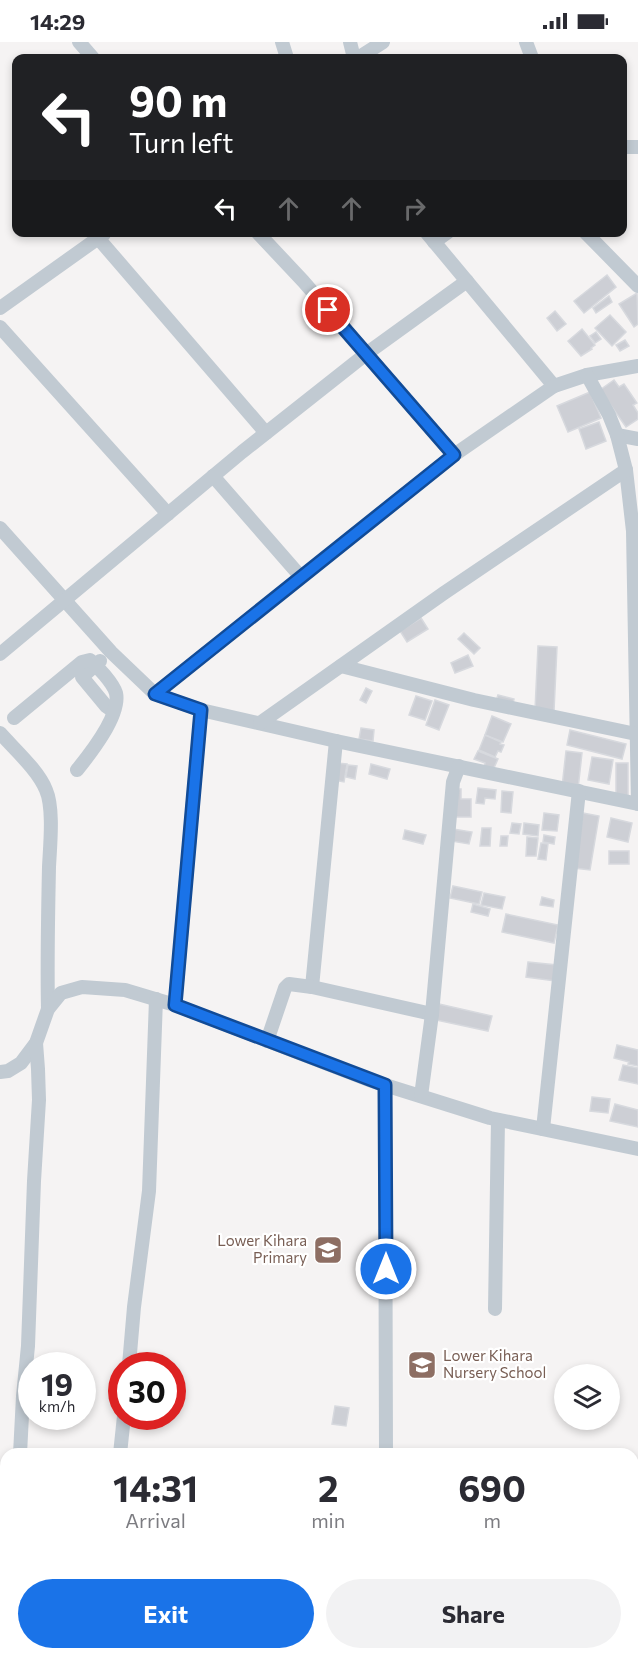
<!DOCTYPE html>
<style>
body{margin:0;font-family:Commissioner,sans-serif;background:#f2f2f3;color:#2b2b33;height:100vh;display:flex;flex-direction:column;font-size:22px;white-space:nowrap}
*{box-sizing:border-box;margin:0}
p{font-size:20px;color:#7c7c81}
.icon{flex:none;width:33px;height:33px;fill:none;stroke:currentColor;stroke-width:2;stroke-linecap:round;stroke-linejoin:round}
.map{position:relative;flex:1;overflow:hidden}
.sheet{position:absolute;left:0px;top:1406px;width:639px;height:212px;display:flex;flex-direction:column;background:#fff;border-radius:18px 18px 0 0;box-shadow:0 3px 9px #0003}
.sheet>*{flex:none}
.hud{position:absolute;left:12px;top:12px;width:615px;height:183px;border-radius:12px;box-shadow:0 3px 9px #0003;background:#202124;color:#fff;overflow:hidden}
.tools{position:absolute;left:554px;top:1322px;display:grid;gap:12px}
.tools a{display:grid;place-items:center;width:66px;height:66px;border-radius:50%;background:#fff;box-shadow:0 3px 9px #0003;font-size:30px}
.speed{position:absolute;left:18px;top:1310px;display:flex;gap:12px;font-size:30px;font-weight:700;text-align:center}
.speed>*{display:grid;place-content:center;width:78px;height:78px;border-radius:50%;background:#fff;box-shadow:0 3px 9px #0003;line-height:1}
.speed small{font-size:15px;font-weight:400}
.speed .limit{border:9px solid #d22;background:#fff;color:#111}
.pin{position:absolute;display:grid;place-items:center;width:51px;height:51px;color:#fff;margin:-26px;border:3px solid #fff;border-radius:50%;box-shadow:0 2px 6px #0007}
.me{position:absolute;width:66px;margin:-33px;rotate:0deg;stroke-linejoin:round;filter:drop-shadow(0 0 4px #0008)}
.turn{display:flex;align-items:center;gap:21px;height:126px;padding:0 18px;font-size:27px}
.turn .icon{width:78px;height:78px;stroke-width:2.5}
.turn b{display:block;font-size:42px;line-height:51px}
.lanes{display:flex;align-items:center;height:57px;padding:0 18px;background:#0003;justify-content:center;gap:30px;direction:ltr}
.lanes .off{opacity:.35}
.eta{display:flex;justify-content:space-evenly;align-items:center;height:102px;text-align:center}
.eta b{font-size:36px;font-weight:700;line-height:42px}
.cta{display:flex;gap:12px;margin-top:auto;padding:12px 18px}
.cta a{flex:1;height:69px;border-radius:36px;background:#1a73e8;color:#fff;font-size:24px;font-weight:700;line-height:69px;text-align:center}
.cta a+a{background:#f2f2f3;color:#2b2b33}
.status{display:flex;justify-content:space-between;align-items:center;height:42px;padding:0 30px;background:#fff;direction:ltr}
.status svg{height:16px;fill:currentColor}
.map>svg:first-child{display:block}
.building{fill:#cdcfd5;stroke:#d7d9de;stroke-width:1.5}
.lines{fill:none;stroke-linecap:round;stroke-linejoin:round}
.minor{stroke:#c1cad2;stroke-width:14}
.route-casing{stroke:#114b97;stroke-width:15}
.route{stroke:#1a73e8;stroke-width:10}
.labels{text-anchor:middle;stroke-width:4.5;stroke-linejoin:round;paint-order:stroke}
.education-label{font-size:15px;fill:#785e54;stroke:#fff;text-anchor:end}
</style>
<div class="status"><b>14:29</b><svg viewBox="0 0 49 12"><path d="M0 12V9h3v3zM5 12V6h3v6zM10 12V3h3v9zM15 12V0h3v12zM26 1h20v11H26zM47 4h2v5h-2z"/></svg></div>
<div class="map">
<svg width="638" height="1616" viewBox="0 0 638 1616">
<rect width="100%" height="100%" fill="#f5f3f3"/>
<!-- building -->
<g class="building">
<polygon points="607,233 616,245 584,271 574,259"/>
<polygon points="637,251 638,282 634,285 619,262"/>
<polygon points="609,254 612,260 596,271 593,266"/>
<polygon points="555,269 566,282 557,289 547,276"/>
<polygon points="610,273 626,290 612,304 595,286"/>
<polygon points="582,287 595,303 591,306 592,307 581,314 568,299"/>
<polygon points="596,290 601,297 595,301 590,294"/>
<polygon points="625,298 629,304 620,309 616,303"/>
<polygon points="614,338 619,345 624,342 637,361 633,363 638,371 638,377 626,385 600,348"/>
<polygon points="590,350 601,376 568,390 557,364"/>
<polygon points="599,380 606,399 586,407 579,387"/>
<polygon points="421,576 428,587 407,600 400,589"/>
<polygon points="464,591 480,606 474,612 458,597"/>
<polygon points="538,604 557,605 554,669 535,668"/>
<polygon points="468,613 473,624 455,631 451,621"/>
<polygon points="366,646 372,649 366,661 360,658"/>
<polygon points="498,653 514,657 513,662 496,659"/>
<polygon points="416,654 432,659 425,678 409,673"/>
<polygon points="435,658 449,663 439,688 426,683"/>
<polygon points="492,674 511,682 503,700 485,693"/>
<polygon points="361,686 374,688 373,699 359,697"/>
<polygon points="570,688 626,702 622,717 567,703"/>
<polygon points="485,693 501,700 500,702 504,703 501,710 498,709 495,715 479,708"/>
<polygon points="478,709 498,717 493,728 484,725 485,721 474,717"/>
<polygon points="566,709 582,711 578,747 562,745"/>
<polygon points="592,715 613,718 609,742 588,738"/>
<polygon points="336,721 347,722 344,740 333,738"/>
<rect x="616" y="721" width="12" height="35"/>
<polygon points="371,722 390,727 387,737 369,732"/>
<polygon points="348,723 357,724 355,737 346,735"/>
<polygon points="478,746 496,748 495,757 485,756 484,762 476,761"/>
<polygon points="455,747 461,747 461,757 471,757 471,775 454,775"/>
<polygon points="502,749 513,750 511,771 501,770"/>
<polygon points="544,771 559,773 557,789 542,788"/>
<polygon points="583,771 599,774 590,828 574,826"/>
<polygon points="611,776 632,781 628,800 607,795"/>
<polygon points="512,781 521,782 519,792 510,791"/>
<polygon points="524,781 539,783 538,794 523,792"/>
<polygon points="482,786 491,786 490,804 480,804"/>
<polygon points="453,787 472,790 469,802 451,799"/>
<polygon points="405,788 426,793 423,802 403,797"/>
<polygon points="544,793 555,795 554,802 543,800"/>
<polygon points="501,794 508,794 507,804 500,804"/>
<polygon points="527,795 538,796 536,814 526,814"/>
<polygon points="541,801 548,802 546,818 538,817"/>
<rect x="609" y="809" width="20" height="13"/>
<polygon points="453,844 482,850 479,862 450,856"/>
<polygon points="484,851 505,855 502,867 481,863"/>
<polygon points="542,855 554,858 553,865 540,863"/>
<polygon points="473,862 490,867 488,874 471,870"/>
<polygon points="506,872 558,883 554,901 502,890"/>
<polygon points="528,920 557,923 555,939 526,935"/>
<polygon points="439,962 492,974 488,989 436,978"/>
<polygon points="617,1003 638,1008 638,1024 628,1022 629,1020 614,1016"/>
<polygon points="623,1023 638,1026 638,1042 619,1038"/>
<polygon points="592,1055 610,1057 608,1071 590,1069"/>
<polygon points="615,1062 638,1068 638,1085 610,1079"/>
<polygon points="335,1364 349,1366 346,1384 332,1382"/>
</g>
<g class="lines">
<!-- minor -->
<g class="minor">
<polyline points="79,0 93,16"/>
<polyline points="282,0 287,16"/>
<polyline points="350,0 354,16"/>
<polyline points="526,0 532,16"/>
<polyline points="358,16 383,0"/>
<polyline points="622,105 638,105"/>
<polyline points="257,190 303,239 454,413"/>
<polyline points="426,190 554,344"/>
<polyline points="585,190 638,244"/>
<polyline points="98,196 266,391"/>
<polyline points="434,200 448,190"/>
<polyline points="0,266 104,192"/>
<polyline points="0,285 168,472"/>
<polyline points="617,393 638,397"/>
<polyline points="626,428 633,489 638,762"/>
<polyline points="213,434 301,535"/>
<polyline points="0,486 111,610 155,652 201,668 336,699 638,762"/>
<polyline points="0,612 242,410 366,312 467,239"/>
<polyline points="100,619 82,635 106,664 113,669"/>
<polyline points="341,624 474,658 636,692"/>
<polyline points="155,652 454,413 554,344 587,333 638,324"/>
<path d="M14,676L82,620L90,618C98,625 113,641 116,651C121,673 90,712 77,728"/>
<polyline points="260,681 444,551 626,428 617,393 609,373 587,333"/>
<path d="M0,691C15,708 38,728 46,748C54,766 50,804 49,825C48,872 47,919 48,967"/>
<polyline points="312,945 336,699"/>
<polyline points="175,963 201,668"/>
<polyline points="267,999 285,946 289,942 312,945 432,972"/>
<polyline points="0,1030 8,1029 21,1021 36,1001 48,967 61,951 82,945 125,948 175,963 369,1038 490,1076 638,1107"/>
<polyline points="385,1043 386,1412"/>
<polyline points="421,1054 432,972 453,740 459,724"/>
<polyline points="543,1087 579,749"/>
<polyline points="495,1267 498,1078"/>
<polyline points="129,1323 134,1265 149,1149 156,957"/>
<polyline points="20,1412 23,1354 28,1304 34,1139 39,1058 38,1027 36,1001"/>
<polyline points="120,1412 124,1374"/>
<polyline points="633,1474 638,1473"/>
<polyline points="0,1553 6,1552"/>
<polyline points="512,1611 512,1616"/>
<polyline points="105,1616 106,1611"/>
<polyline points="221,1616 223,1611"/>
<polyline points="280,1616 280,1611"/>
<polyline points="333,1616 333,1611"/>
<polyline points="381,1616 381,1611"/>
</g>
</g>
<g class="lines">
<!-- route casing -->
<g class="route-casing">
<polyline id="route" points="328,268 454,413 155,652 201,668 175,963 385,1043 386,1227"/>
</g>
<!-- route -->
<use href="#route" class="route"/>
</g>
<!-- icons -->
<defs>
<g id="school-square" transform="scale(1.5)"><rect x="-9" y="-9" width="18" height="18" rx="4" fill="#8d6e63" stroke="#fff"/><path d="M0-5L7-2L0 1L-7-2ZM-4 1L0 2.5L4 1V4Q0 6-4 4Z" fill="#fff"/></g>
</defs>
<g fill-rule="evenodd">
<use href="#school-square" x="328" y="1208"/>
<use href="#school-square" x="422" y="1323"/>
</g>
<g class="labels">
<!-- education labels -->
<g class="education-label">
<text x="307" y="1204">Lower Kihara<tspan x="307" dy="17">Primary</tspan></text>
<text x="443" y="1319" text-anchor="start">Lower Kihara<tspan x="443" dy="17">Nursery School</tspan></text>
</g>
</g>
</svg>
<div class="tools">
<a><svg class="icon" aria-label="layers" viewBox="0 0 24 24"><path d="M12 4l9 5-9 5-9-5zM3 14l9 5 9-5"/></svg></a>
</div>
<div class="speed"><div>19<small>km/h</small></div><div class="limit">30</div></div>
<div class="pin" style="left:328px;top:268px;background:#d93025"><svg class="icon" aria-label="arrive" viewBox="0 0 24 24"><path d="M6 21V4h12l-3 4 3 4H6"/></svg></div>
<svg class="me" style="left:386px;top:1227px" viewBox="-20 -20 40 40"><circle r="17" fill="#1a73e8" stroke="#fff" stroke-width="3"/><path d="M0-11L8 9 0 5-8 9z" fill="#fff"/></svg>
<div class="hud">
<div class="turn"><svg class="icon" aria-label="left" viewBox="0 0 24 24"><path d="M17 20v-9H6M10 6l-5 5 5 5"/></svg><div><b>90 m</b>Turn left</div></div>
<div class="lanes"><svg class="icon" aria-label="left" viewBox="0 0 24 24"><path d="M17 20v-9H6M10 6l-5 5 5 5"/></svg><svg class="icon off" aria-label="ahead" viewBox="0 0 24 24"><path d="M12 20V5M6 11l6-6 6 6"/></svg><svg class="icon off" aria-label="ahead" viewBox="0 0 24 24"><path d="M12 20V5M6 11l6-6 6 6"/></svg><svg class="icon off" aria-label="right" viewBox="0 0 24 24"><path d="M7 20v-9h11M14 6l5 5-5 5"/></svg></div>
</div>
<section class="sheet">
<div class="eta">
<div><b>14:31</b><p>Arrival</p></div>
<div><b>2</b><p>min</p></div>
<div><b>690</b><p>m</p></div>
</div>
<div class="cta"><a>Exit</a><a>Share</a></div>
</section>
</div>
